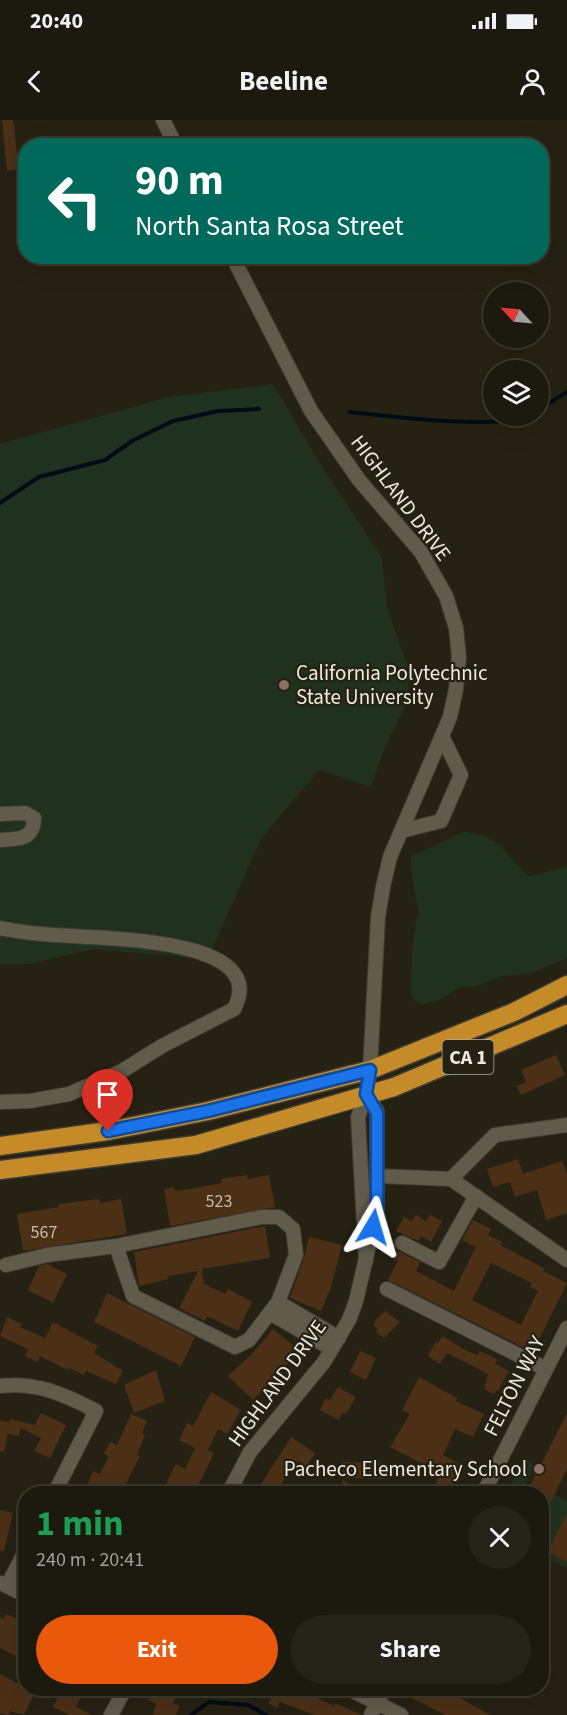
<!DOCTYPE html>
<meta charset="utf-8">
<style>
body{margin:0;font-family:"Source Sans 3",sans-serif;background:#252217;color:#f1f3f6;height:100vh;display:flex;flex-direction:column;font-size:22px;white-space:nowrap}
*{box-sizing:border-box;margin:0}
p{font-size:20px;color:#a0a09e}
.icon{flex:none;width:33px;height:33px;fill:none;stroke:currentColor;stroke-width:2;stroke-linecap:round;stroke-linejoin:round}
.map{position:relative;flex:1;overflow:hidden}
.side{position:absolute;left:18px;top:1366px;width:531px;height:210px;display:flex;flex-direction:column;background:#1c190e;border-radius:24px;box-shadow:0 6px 24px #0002,0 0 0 2px #3a382e}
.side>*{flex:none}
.guide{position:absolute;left:18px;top:18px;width:531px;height:126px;border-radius:24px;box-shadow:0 6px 24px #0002,0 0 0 2px #3a382e;background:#00695c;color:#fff;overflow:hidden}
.needle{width:39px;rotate:296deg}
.tools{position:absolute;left:483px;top:162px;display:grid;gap:12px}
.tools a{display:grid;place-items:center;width:66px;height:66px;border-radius:50%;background:#1c190e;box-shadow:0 6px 24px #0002,0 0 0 2px #3a382e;font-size:30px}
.pin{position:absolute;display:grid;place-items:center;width:51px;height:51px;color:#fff;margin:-62px -26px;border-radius:50% 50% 50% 0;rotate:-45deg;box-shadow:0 0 6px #0007}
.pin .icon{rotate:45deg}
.me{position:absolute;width:66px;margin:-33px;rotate:7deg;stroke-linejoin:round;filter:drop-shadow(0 0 4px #0008)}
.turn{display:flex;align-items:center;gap:21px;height:126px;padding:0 18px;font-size:27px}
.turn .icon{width:78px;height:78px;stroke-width:2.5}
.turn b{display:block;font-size:42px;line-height:51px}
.round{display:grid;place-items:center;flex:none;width:63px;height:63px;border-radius:32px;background:#252217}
.headline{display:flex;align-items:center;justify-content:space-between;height:102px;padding:0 18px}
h1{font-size:36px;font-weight:700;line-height:45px;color:#1e9e55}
.primary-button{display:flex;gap:12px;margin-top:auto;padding:12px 18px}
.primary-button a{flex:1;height:69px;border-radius:36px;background:#ea580c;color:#fff;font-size:24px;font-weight:700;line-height:69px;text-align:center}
.primary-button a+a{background:#252217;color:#f1f3f6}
.status{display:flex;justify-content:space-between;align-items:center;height:42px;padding:0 30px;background:#1c190e;direction:ltr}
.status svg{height:16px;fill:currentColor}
header{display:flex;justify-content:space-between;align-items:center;height:78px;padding:0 18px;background:#1c190e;font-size:27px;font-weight:700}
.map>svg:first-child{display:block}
.green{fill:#203120}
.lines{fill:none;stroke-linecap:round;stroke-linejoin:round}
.stream{stroke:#000d16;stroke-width:4}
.building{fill:#4b3016;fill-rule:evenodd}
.minor-casing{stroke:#3f3c32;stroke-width:16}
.highway-casing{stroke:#3f3c32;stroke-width:21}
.minor{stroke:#605b4b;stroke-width:14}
.highway{stroke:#c58b28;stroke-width:18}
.route-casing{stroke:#114b97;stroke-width:15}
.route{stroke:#1a73e8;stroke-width:10}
.education-dot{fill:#8d6e63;stroke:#252113;stroke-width:2}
.labels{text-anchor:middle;stroke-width:4.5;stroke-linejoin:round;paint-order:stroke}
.number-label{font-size:18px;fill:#c4bcae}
.shield{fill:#252113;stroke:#b1aea3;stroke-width:1.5}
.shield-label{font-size:20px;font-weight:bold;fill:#edebe1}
.street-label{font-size:21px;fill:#edebe1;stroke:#252113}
.poi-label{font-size:21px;fill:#edebe1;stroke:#252113;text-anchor:start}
</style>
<div class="status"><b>20:40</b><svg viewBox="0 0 49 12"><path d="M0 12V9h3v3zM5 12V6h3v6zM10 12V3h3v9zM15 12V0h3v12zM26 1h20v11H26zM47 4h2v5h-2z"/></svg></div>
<header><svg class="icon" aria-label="back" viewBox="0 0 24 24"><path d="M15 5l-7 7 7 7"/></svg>Beeline<svg class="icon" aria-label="person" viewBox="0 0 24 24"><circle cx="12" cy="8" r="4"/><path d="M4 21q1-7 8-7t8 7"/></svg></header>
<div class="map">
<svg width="567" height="1595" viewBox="0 0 567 1595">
<rect width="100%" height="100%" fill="#252113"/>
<!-- green -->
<g class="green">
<polygon points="273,264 322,347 382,438 387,488 409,550 408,581 385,627 371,667 319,650 261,719 208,839 94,829 29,844 0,844 0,324 169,277"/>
<path d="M463,712C501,714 504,733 528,756L567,747V838L530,854L502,856L477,866L458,868L440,880L420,885L411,876L412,828L418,790L412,758L411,735C432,729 444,720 463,712Z"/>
<polygon points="524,1339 536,1345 521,1373 511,1374 509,1368"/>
<polygon points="554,1374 567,1381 567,1393 547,1432 567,1442 567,1448 542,1436 542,1400"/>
</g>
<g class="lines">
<!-- stream -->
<g class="stream">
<polyline points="538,290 567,272"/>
<path d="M350,292C387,296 497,310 527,296"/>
<polyline points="0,383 39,357 105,340 132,321 173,301 218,291 259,289"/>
<polyline points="191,1595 209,1582 248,1585 266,1595"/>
</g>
</g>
<!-- building -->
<g class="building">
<polygon points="2,0 13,0 19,49 7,51"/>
<polygon points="556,935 565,955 521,975 517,966 526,962 521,950"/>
<polygon points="518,1039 523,1054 562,1041 567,1054 567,1093 546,1100 537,1070 515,1077 510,1062 493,1067 487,1049"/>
<polygon points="247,1055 248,1059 269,1055 275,1087 170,1106 164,1069 174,1067 175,1071 196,1068 222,1063 221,1059"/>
<polygon points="99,1079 100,1083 121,1079 127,1114 23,1131 17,1094 59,1087 58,1084"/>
<polygon points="416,1095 426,1101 430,1095 442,1101 431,1122 421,1116 418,1121 396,1111 404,1097 412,1101"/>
<path d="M473,1100L491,1109L488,1115L502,1122L500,1125L544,1148L543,1151L567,1163L533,1232L388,1160L398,1141L392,1138L396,1130L420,1142L416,1151L454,1171L476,1127L462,1120ZM491,1143L532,1163L530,1167L538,1171L521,1205L472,1180Z"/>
<polygon points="265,1106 270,1138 202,1149 204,1164 225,1174 228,1169 252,1182 238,1211 207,1196 205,1201 179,1188 198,1151 168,1156 168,1159 139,1166 134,1132"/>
<polygon points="309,1117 342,1125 331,1167 321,1191 290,1178 304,1138"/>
<polygon points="47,1144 67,1154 53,1183 28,1170 39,1146"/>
<polygon points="107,1173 195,1217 181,1246 94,1202"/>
<polygon points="385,1191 400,1202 384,1218 376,1212 378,1209 374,1206 375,1201"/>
<polygon points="7,1197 22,1204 20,1207 45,1218 53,1202 98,1226 94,1233 123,1251 116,1264 86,1251 84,1255 69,1248 68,1250 40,1236 37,1242 25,1236 28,1229 0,1216"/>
<polygon points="273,1209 300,1231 253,1280 228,1256 250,1236"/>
<polygon points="442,1216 467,1231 478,1235 480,1231 497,1239 495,1244 509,1251 498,1271 496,1270 494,1274 484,1269 488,1254 447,1233 440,1244 428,1236 435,1222 438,1223"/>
<polygon points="360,1231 376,1238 366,1260 350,1252"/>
<polygon points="156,1250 165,1281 134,1293 124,1265"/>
<polygon points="419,1257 457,1278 456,1281 484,1294 473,1317 455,1309 443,1335 462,1345 448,1374 431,1374 438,1359 410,1344 425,1345 390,1327 410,1294 402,1290"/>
<polygon points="338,1267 356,1277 346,1294 343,1293 339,1300 320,1290 326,1278 330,1280"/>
<polygon points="211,1272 241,1290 227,1314 218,1309 208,1330 214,1333 194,1374 161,1374 176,1344 185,1349 195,1328 179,1320 187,1303 193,1306"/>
<polygon points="41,1293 66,1305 50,1338 34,1331 41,1318 20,1308 19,1316 8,1314 4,1332 0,1331 0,1300 9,1302 10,1299 35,1305"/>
<polygon points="567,1293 567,1349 542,1401 542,1374 526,1374"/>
<polygon points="131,1294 147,1301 142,1313 145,1315 137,1335 140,1336 121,1374 84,1374 93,1351 100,1354 109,1336 104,1334 110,1322 117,1325"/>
<polygon points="291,1317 315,1333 306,1347 298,1341 291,1350 289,1349 277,1374 255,1374"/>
<polygon points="343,1342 385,1343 384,1359 342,1358"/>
<polygon points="342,1360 368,1374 342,1374"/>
<polygon points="0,1390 13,1393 4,1431 0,1431"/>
<polygon points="567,1393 567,1442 547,1432"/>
<polygon points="6,1494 26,1502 26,1521 18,1537 0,1528 0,1497 4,1499"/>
<polygon points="0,1554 35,1572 24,1595 10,1591 8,1595 0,1593"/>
<polygon points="62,1569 74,1569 83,1573 76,1587 92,1595 69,1595 53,1587"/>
<polygon points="154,1569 180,1569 173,1583 180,1586 176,1595 153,1595 156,1584 148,1580"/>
<polygon points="256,1569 299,1569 334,1586 335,1583 362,1595 314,1595 280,1582 277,1588 268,1583 272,1576"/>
<polygon points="393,1569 431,1569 446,1576 447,1574 455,1578 457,1576 490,1595 445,1595"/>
</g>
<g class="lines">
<!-- minor casing -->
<g class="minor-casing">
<g id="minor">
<polyline points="163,0 176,26"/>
<polyline points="232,136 311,291 359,360 421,432 446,476 456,508 459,537 456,569 450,597 390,737 383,767 378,797 370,950 366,974 358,997 366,1141"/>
<path d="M0,694L25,693L34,698C34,720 18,719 0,720"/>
<polyline points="401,711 441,701 461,655 442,616"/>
<path d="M0,808C24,813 48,815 73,816C110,819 271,819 234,889L162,926L122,951L69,974L30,981L0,982"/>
<polyline points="378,1056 451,1059 567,1140"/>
<polyline points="451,1059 495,1015 567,1005"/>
<polygon points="262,1097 279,1097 293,1109 296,1135 278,1182 249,1220 235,1227 133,1176 116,1126"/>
<polyline points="402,1123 439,1142 476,1076"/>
<polyline points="6,1145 47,1135 116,1126"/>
<polyline points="387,1169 546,1249"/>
<polyline points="278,1182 339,1218"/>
<polyline points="270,1193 332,1229"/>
<path d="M0,1266C37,1262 64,1274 96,1291L54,1374"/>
<polyline points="228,1374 250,1332 324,1242 349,1200 356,1181 377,1091 377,991 366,974"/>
<polyline points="483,1374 567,1208"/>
<polyline points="1,1463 26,1476"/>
<polyline points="7,1466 26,1430"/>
<polyline points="349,1569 401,1595"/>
<polyline points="111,1595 125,1569"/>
<polyline points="371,1595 384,1569"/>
</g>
</g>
<!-- highway casing -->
<g class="highway-casing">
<g id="highway">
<polyline points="0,1026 108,1011 208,991 370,950 514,892 567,865"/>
<polyline points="0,1050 196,1025 394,967 567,894"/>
</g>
</g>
<!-- minor -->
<use href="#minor" class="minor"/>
<!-- highway -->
<use href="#highway" class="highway"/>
</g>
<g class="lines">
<!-- route casing -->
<g class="route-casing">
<polyline id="route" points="108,1011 208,991 370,950 366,974 377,993 377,1091 373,1107"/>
</g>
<!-- route -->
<use href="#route" class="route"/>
</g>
<!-- markers -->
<g class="education-dot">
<circle cx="284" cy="565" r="6"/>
<circle cx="539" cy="1349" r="6"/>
</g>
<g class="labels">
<!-- number labels -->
<g class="number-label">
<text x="219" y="1087">523</text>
<text x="44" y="1118">567</text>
</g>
<!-- shield labels -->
<rect class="shield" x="442.5" y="920" width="51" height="34" rx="4.5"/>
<g class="shield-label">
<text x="468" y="944">CA 1</text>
</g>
<!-- street labels -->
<g class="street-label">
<text transform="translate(401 378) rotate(53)" y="7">HIGHLAND DRIVE</text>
<text transform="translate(277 1263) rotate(-54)" y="7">HIGHLAND DRIVE</text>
<text transform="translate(514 1266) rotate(-63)" y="7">FELTON WAY</text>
</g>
<!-- poi labels -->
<g class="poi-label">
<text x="296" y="560">California Polytechnic<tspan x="296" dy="24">State University</tspan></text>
<text x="527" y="1356" text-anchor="end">Pacheco Elementary School</text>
</g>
</g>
</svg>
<div class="tools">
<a><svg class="needle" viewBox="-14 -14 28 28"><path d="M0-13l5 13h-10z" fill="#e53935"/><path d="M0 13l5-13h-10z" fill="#a0a09e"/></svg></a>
<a><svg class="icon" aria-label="layers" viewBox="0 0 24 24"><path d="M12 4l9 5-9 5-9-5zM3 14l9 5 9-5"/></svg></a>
</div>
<div class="pin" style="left:108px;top:1011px;background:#d93025"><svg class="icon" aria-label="arrive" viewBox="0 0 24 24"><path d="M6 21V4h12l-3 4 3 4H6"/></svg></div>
<svg class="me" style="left:373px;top:1107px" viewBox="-20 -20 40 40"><path d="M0-17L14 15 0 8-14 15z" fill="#1a73e8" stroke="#fff" stroke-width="4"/></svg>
<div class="guide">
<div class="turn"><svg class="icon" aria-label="left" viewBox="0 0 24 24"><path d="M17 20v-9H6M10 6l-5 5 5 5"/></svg><div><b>90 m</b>North Santa Rosa Street</div></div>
</div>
<section class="side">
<div class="headline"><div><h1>1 min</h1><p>240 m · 20:41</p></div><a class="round"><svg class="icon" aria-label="close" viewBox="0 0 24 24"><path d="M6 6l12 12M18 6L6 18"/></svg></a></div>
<div class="primary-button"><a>Exit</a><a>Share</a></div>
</section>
</div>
